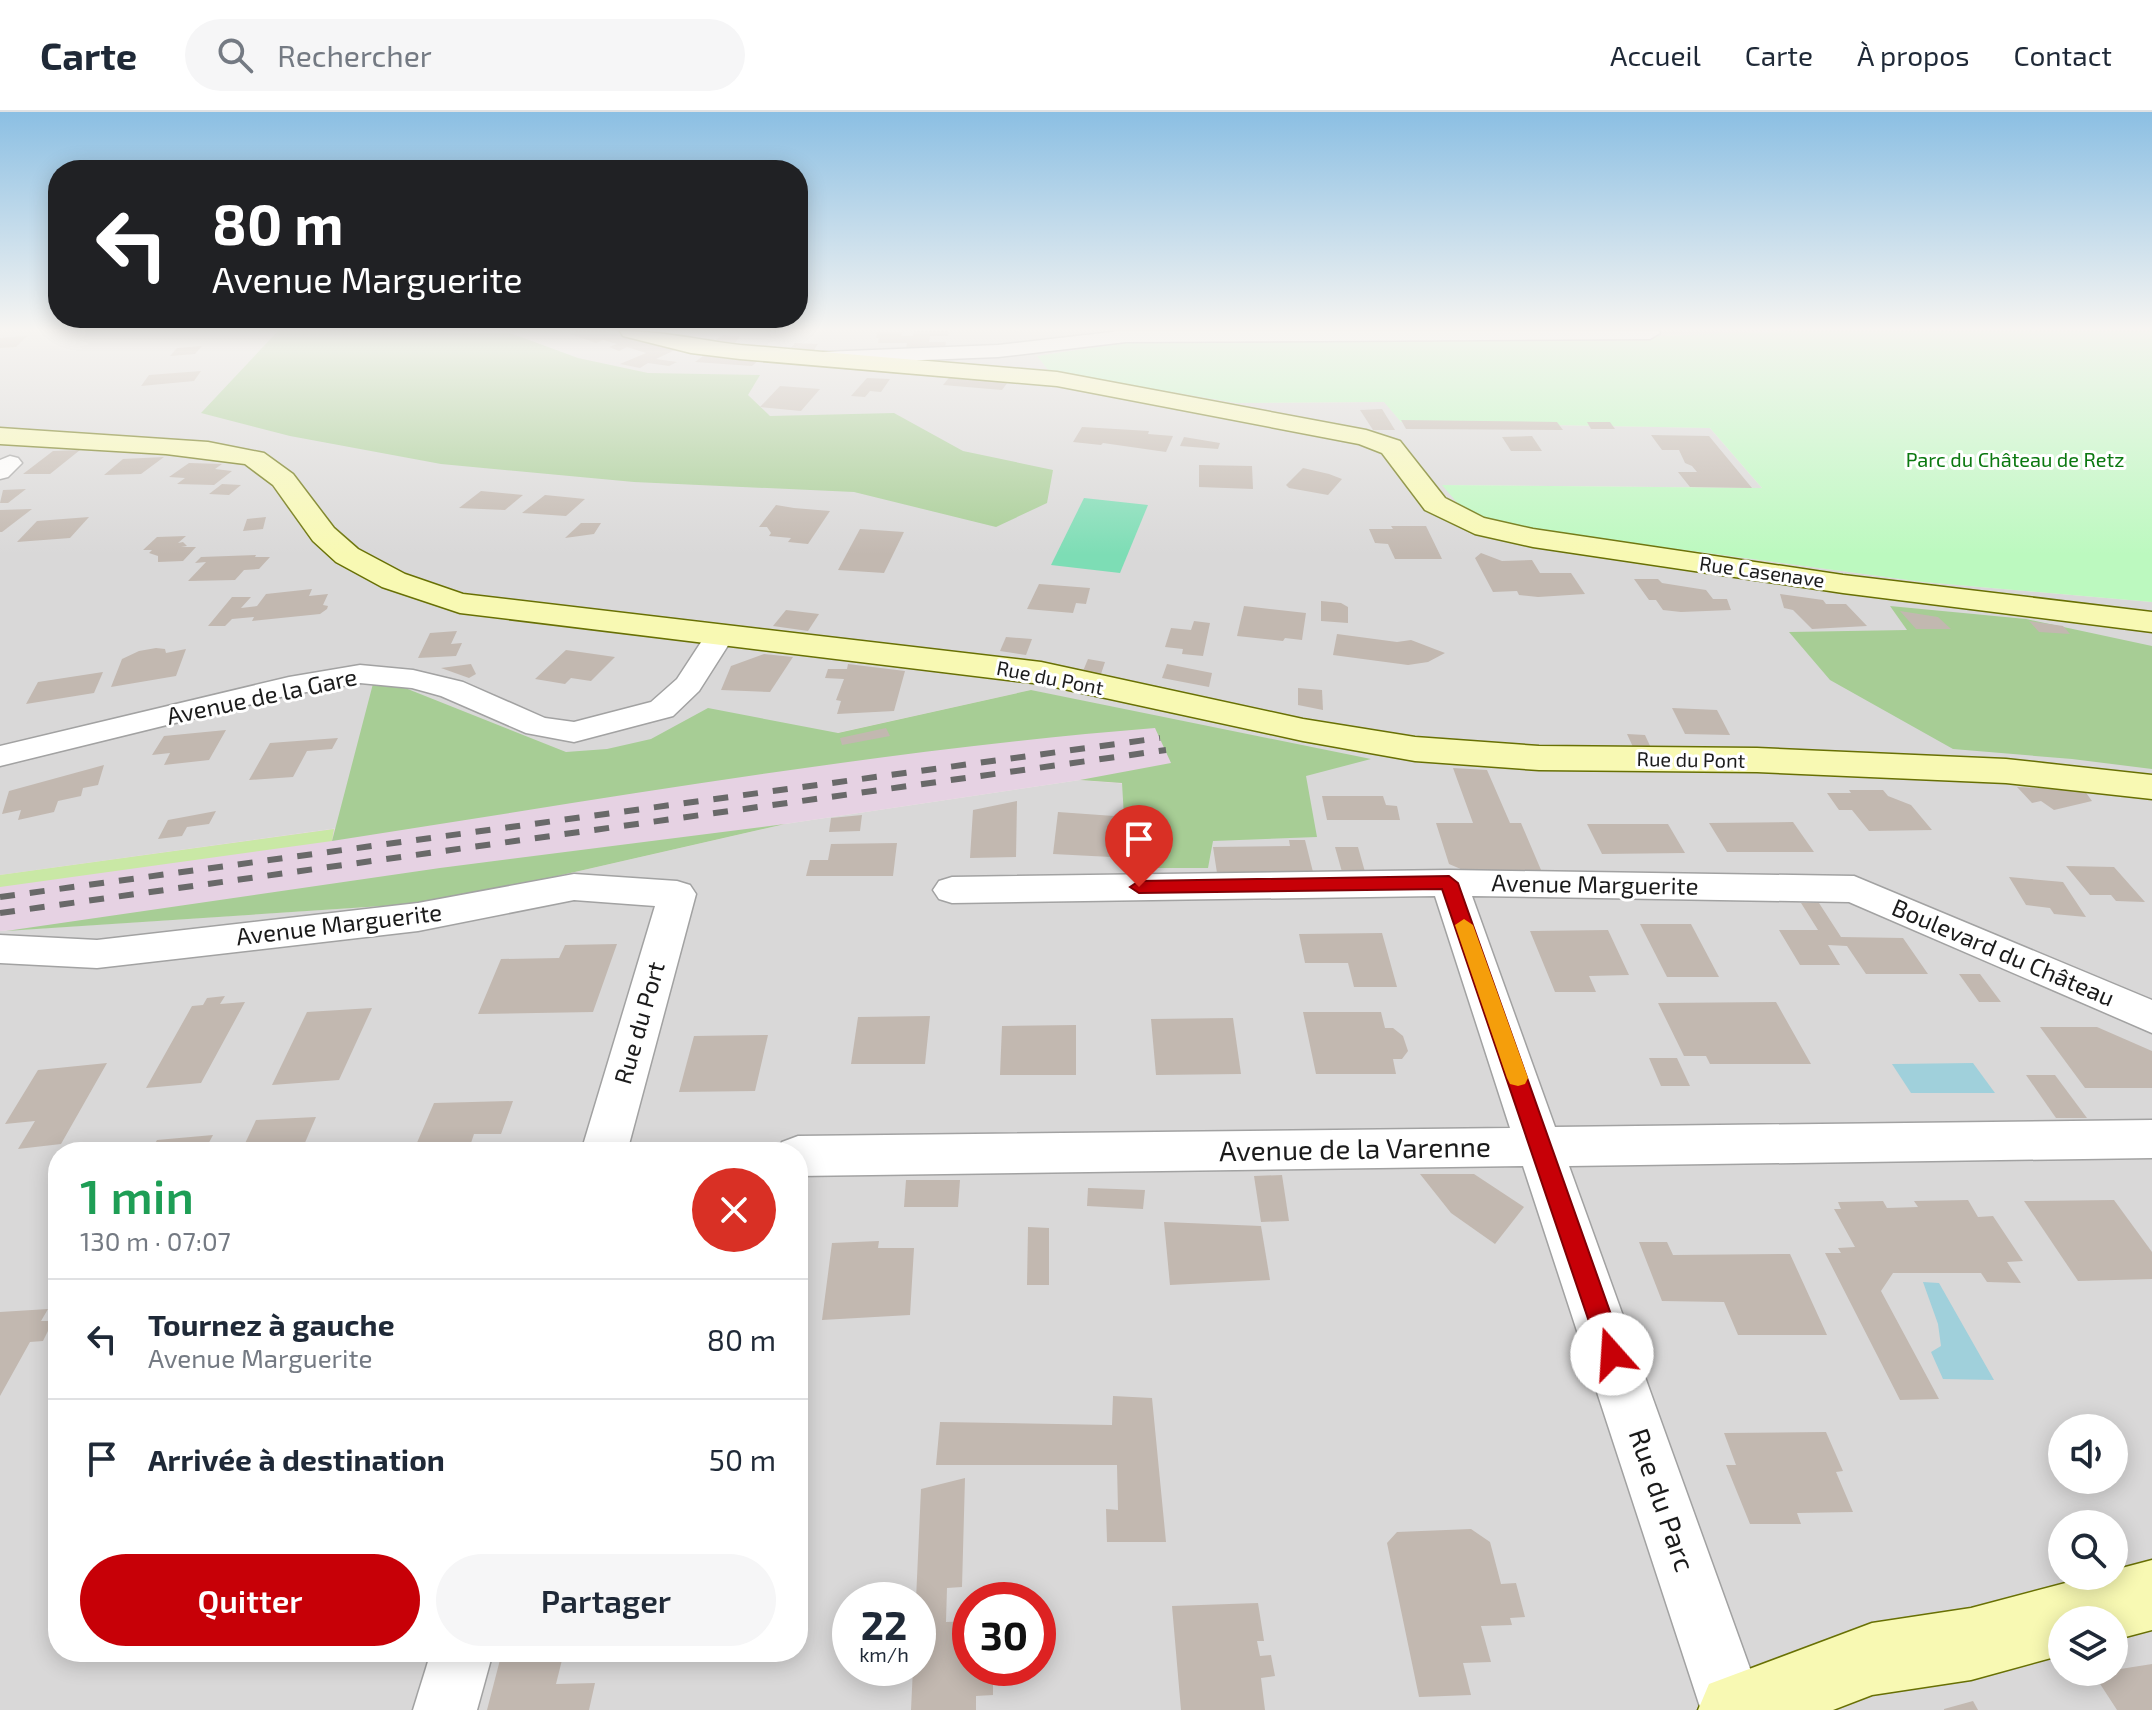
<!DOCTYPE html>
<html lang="fr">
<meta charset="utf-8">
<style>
body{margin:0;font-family:"Exo 2",sans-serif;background:#f6f6f7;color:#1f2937;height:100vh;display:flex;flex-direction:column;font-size:30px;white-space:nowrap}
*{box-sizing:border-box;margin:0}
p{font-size:26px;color:#747a83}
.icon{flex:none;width:44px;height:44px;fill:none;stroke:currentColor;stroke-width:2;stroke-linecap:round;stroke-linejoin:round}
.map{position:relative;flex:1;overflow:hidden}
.side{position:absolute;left:48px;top:1030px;width:760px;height:520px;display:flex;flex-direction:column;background:#fff;border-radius:32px;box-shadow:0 4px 20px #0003}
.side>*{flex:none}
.banner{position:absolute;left:48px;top:48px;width:760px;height:168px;border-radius:32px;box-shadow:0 4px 20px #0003;background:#202124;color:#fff;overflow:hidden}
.tools{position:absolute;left:2048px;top:1302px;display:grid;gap:16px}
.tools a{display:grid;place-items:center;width:80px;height:80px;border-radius:50%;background:#fff;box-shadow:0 4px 20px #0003;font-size:40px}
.speed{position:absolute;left:832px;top:1470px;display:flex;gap:16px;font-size:40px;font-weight:700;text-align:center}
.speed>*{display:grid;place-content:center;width:104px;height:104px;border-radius:50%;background:#fff;box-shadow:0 4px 20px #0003;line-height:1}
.speed small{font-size:20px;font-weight:400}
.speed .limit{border:12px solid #d22;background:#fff;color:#111}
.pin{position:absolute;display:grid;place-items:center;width:68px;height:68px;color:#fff;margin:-82px -34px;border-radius:50% 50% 50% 0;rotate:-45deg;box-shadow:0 0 8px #0007}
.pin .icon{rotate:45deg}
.me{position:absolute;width:88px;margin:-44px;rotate:341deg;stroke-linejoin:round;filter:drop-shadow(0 0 6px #0008)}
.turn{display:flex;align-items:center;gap:28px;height:168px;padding:0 32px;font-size:36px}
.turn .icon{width:104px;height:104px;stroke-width:2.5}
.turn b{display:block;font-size:56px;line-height:68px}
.round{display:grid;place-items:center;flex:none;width:84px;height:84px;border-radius:42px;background:#f6f6f7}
.head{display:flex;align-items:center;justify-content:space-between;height:136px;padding:0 32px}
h1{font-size:48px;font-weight:600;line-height:60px;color:#1e9e55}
.button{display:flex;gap:16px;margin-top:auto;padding:16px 32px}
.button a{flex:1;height:92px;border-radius:48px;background:#c70007;color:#fff;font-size:32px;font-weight:600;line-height:92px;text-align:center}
.button a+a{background:#f6f6f7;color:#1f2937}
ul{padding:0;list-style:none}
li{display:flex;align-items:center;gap:24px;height:120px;padding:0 32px;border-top:2px solid #e0e1e3}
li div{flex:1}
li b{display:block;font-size:30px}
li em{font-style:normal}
header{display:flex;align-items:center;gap:48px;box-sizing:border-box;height:112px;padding:0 40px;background:#fff;border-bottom:2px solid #e0e1e3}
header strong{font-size:38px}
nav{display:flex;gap:44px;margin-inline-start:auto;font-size:28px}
.search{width:560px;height:72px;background:#f6f6f7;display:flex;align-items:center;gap:20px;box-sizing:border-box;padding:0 28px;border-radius:44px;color:#747a83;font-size:30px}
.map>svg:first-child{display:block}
.residential{fill:#d9d8d8;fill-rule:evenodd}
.industrial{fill:#e6d2e3}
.grass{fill:#c9e8a5}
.forest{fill:#a7cd95}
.park{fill:#bcf9bf}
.pitch{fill:#7dddb5}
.water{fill:#a0d0db}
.building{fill:#c2b8b0}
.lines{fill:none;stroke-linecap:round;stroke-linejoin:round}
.street-casing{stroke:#a2a2a2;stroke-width:3}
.secondary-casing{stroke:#687004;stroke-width:3}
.street{fill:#fff;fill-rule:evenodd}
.secondary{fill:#f8f9b3;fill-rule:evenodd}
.rail{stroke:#696969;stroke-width:6;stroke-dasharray:15 15;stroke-linecap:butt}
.route{fill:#c70007;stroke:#810005;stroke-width:2}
.slow{fill:#f59e0b}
.labels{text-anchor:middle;stroke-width:6;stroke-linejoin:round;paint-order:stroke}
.far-park-label{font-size:20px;fill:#0b7810;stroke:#fff}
.far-street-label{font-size:20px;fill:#1b1b1b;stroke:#fff}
.street-label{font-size:24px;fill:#1b1b1b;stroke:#fff}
.near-street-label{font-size:28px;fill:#1b1b1b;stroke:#fff}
</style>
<header>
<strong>Carte</strong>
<div class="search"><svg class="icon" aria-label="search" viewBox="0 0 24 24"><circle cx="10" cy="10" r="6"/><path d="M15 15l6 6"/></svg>Rechercher</div>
<nav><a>Accueil</a><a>Carte</a><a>À propos</a><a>Contact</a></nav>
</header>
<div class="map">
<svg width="2152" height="1598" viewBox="0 0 2152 1598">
<rect width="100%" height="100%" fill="#ede8e1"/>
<!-- residential -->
<path class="residential" d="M0,219H1789L1659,224L1129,230L1038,244L1236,291L1385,290L1401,310L1710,316L1762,376L1444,373L1520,416L1923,470L2152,490V1598H0V819L443,790L785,712L1080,668L1188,677L1031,578L783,633L634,675L0,763ZM58,1040H798V1540H58ZM2062,1316H2114V1368H2062ZM2062,1412H2114V1464H2062ZM850,1488H918V1556H850ZM970,1488H1038V1556H970ZM2062,1508H2114V1560H2062Z"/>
<!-- industrial -->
<polygon class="industrial" points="1031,578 1179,609 1188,677 1080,668 785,712 443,790 0,819 0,763 634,675 783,633"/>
<!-- grass -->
<polygon class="grass" points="334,717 332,729 0,775 0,763"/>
<!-- forest -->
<g class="forest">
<polygon points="278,219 510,221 578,246 648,261 760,263 748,283 770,304 894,301 963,339 1053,358 1047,391 996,415 854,380 634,370 441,352 290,324 201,301"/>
<polygon points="1890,494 2026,507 2152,534 2152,657 2072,647 1953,637 1830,568 1789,520 1907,518"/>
<path d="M375,564L566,640L607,637L651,627L708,596L838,621L1031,578L1371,647L1306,664L1317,725L1213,729L1208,756H1127L1122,671L1080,668L1171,651L1155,616C879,638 605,687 332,729Z"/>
<polygon points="785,712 443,790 6,819 440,756"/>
</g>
<!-- park -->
<polygon class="park" points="1789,219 2152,219 2152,490 1923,470 1520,416 1466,401 1442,373 1762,376 1710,316 1401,310 1384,290 1236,291 1049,259 1037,244 1129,230 1659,224"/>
<!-- pitch -->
<polygon class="pitch" points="1084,386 1148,393 1120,461 1051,453"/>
<!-- water -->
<g class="water">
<polygon points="1973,951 1995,981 1911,981 1892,952"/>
<polygon points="1923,1170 1939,1171 1994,1268 1943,1267 1931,1240 1941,1234 1938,1212"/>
</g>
<!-- building -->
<g class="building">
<polygon points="577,219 605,219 677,237 656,247 677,250 669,254 648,251 640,256 620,252 646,241 627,235 619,239 609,235 617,232 603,228 596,231 570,222"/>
<polygon points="914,219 949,219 948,224 930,224 929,230 946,230 944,240 905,241 907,231 878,231 879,226 876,226 877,220 902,220 901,224 913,224"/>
<polygon points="723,223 740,224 733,234 710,232"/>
<polygon points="27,224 16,235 0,236 0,226"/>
<polygon points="795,231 818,232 812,241 788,239"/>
<polygon points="202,234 195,242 170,244 177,236"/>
<polygon points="707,241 760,247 752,254 695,250"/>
<polygon points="201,259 194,269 141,274 149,263"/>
<polygon points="953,261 1011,266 1002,278 943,273"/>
<polygon points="867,266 890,267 881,280 870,279 865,285 851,284"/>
<polygon points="780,274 820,277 801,299 760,295"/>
<polygon points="1382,297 1395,318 1373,318 1360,298"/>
<polygon points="1401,308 1557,310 1563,318 1406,317"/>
<polygon points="1587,310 1610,310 1615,317 1591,317"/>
<polygon points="1082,315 1149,319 1148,322 1173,324 1166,340 1103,331 1101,333 1073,330"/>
<polygon points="1651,323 1709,324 1752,376 1690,375 1678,360 1697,360 1692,354 1685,351 1679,338 1662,338"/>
<polygon points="1532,324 1542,339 1511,339 1502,325"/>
<polygon points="1184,325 1220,331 1218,337 1180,334"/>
<polygon points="80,338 50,362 23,362 53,339"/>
<polygon points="164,345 141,362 104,363 123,347"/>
<polygon points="189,351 222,352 215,357 232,359 214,373 177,372 185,366 169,365"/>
<polygon points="1199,353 1252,354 1253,377 1199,375"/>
<polygon points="1303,356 1329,362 1342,367 1328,383 1289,376 1286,373"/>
<polygon points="222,372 241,373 229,383 209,382"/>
<polygon points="26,377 8,391 0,391 3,378"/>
<polygon points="481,379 523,383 505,398 459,396"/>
<polygon points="545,383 585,387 566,404 522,401"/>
<polygon points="776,393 794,396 830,399 808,432 788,430 791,426 769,424 771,421 767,415 759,415"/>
<polygon points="32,397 2,420 0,420 0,398"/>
<polygon points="89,405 70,426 17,430 37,409"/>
<polygon points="266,405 263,417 243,419 247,407"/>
<polygon points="581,411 601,411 594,422 565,426"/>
<polygon points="1391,414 1426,414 1442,447 1395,447 1388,432 1375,431 1369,417 1393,417"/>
<polygon points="860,417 904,420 884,461 838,458"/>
<polygon points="186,424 178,431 183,430 187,434 181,435 196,435 183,449 158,450 158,444 149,441 152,438 143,438 157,425"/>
<polygon points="1481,441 1502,449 1532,448 1540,461 1571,461 1585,482 1538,485 1519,483 1517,479 1493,480 1475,446"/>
<polygon points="256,443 255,445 270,445 259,457 244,458 235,468 188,469 206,450 195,451 201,445"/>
<polygon points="1634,467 1658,467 1662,471 1706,478 1713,487 1727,487 1731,498 1681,500 1663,498 1656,488 1649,488"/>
<polygon points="1039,472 1090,476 1086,492 1076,491 1073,501 1027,497"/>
<polygon points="312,477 309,484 328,482 323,493 328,494 327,497 320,502 252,509 254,505 232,507 225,514 208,514 232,485 251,485 241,496 257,494 266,482"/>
<polygon points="1780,482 1823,488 1826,492 1846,492 1867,514 1812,517 1793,498 1784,496"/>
<polygon points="1321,489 1341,491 1348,495 1348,511 1321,509"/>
<polygon points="1244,494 1306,501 1302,528 1285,526 1283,529 1237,524"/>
<polygon points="786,498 819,502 808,519 773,514"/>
<polygon points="1900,499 1938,505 1951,517 1916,517"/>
<polygon points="1194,509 1210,511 1203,544 1182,542 1183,537 1165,535 1171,516 1191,518"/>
<polygon points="2029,509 2063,514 2070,522 2039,520"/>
<polygon points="457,519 451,532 462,531 456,544 418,546 430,521"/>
<polygon points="1337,522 1397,530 1411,528 1445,541 1428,550 1408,553 1333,543"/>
<polygon points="1006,525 1032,527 1026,543 1000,539"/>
<polygon points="156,536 165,537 166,541 186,537 176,564 111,575 122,547 139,539"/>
<polygon points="566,538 615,545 591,569 571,566 565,572 535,567"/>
<polygon points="764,542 793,545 770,580 721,578 731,554"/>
<polygon points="1088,547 1105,550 1101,562 1083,559"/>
<polygon points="471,552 476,562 469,566 441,556"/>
<polygon points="848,552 905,559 894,599 837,602 841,589 836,588 844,567 825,566 828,557 847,557"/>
<polygon points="1167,552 1212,561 1209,575 1162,566"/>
<polygon points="103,560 94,581 26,592 38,570"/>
<polygon points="1298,576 1322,578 1323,598 1298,593"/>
<polygon points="1672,596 1717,598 1730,623 1685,622"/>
<polygon points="886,616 890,624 842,633 840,626"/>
<polygon points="226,618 209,648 164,653 170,641 152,643 164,624"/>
<polygon points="1627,622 1645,623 1651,636 1633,635"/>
<polygon points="338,626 332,637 307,639 293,665 249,668 270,631"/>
<polygon points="104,653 98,673 83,676 81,684 58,689 54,700 18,708 21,698 2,702 9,679"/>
<polygon points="1453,656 1487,658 1510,711 1521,711 1541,758 1463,758 1449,752 1436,711 1473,711"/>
<polygon points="2017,675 2084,678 2092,689 2054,698 2041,689 2032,691"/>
<polygon points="1849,678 1883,678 1888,684 1911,693 1932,718 1869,719 1852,698 1839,698 1827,681 1851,681"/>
<polygon points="1322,684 1383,684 1386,693 1397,694 1400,708 1327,708"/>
<polygon points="1017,689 1016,745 970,746 973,698"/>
<polygon points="216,699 209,712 187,715 182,724 158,727 168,708"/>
<polygon points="1058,700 1114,704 1111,745 1053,742"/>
<polygon points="862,703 860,719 829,720 831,706"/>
<polygon points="1793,710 1814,740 1727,740 1709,711"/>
<polygon points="1587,712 1668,712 1685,741 1602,742"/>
<polygon points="1289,728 1305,728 1313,760 1217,761 1213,735 1290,734"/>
<polygon points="897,731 893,764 806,764 810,748 828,748 831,732"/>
<polygon points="1335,735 1358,735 1365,760 1342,760"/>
<polygon points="2066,754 2114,755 2145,790 2116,789 2111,783 2090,783"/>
<polygon points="2009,765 2063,770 2086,805 2054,802 2050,796 2026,793"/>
<polygon points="1801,791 1819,791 1841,825 1903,826 1928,862 1866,862 1847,834 1828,833 1840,853 1800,853 1779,818 1818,818"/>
<polygon points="1640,812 1691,812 1719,865 1667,865"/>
<polygon points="1608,818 1629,863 1589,864 1596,880 1555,880 1530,819"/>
<polygon points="1382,821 1397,875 1354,875 1348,851 1305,851 1299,822"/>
<polygon points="617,832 593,900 478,902 501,847 559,846 565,833"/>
<polygon points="1959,862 1980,862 2001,890 1979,890"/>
<polygon points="225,884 220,892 245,890 201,971 146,976 192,894 203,893 207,886"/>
<polygon points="1776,890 1811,952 1710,952 1706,944 1684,944 1658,891"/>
<polygon points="372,896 339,968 272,973 307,900"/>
<polygon points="1303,900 1381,900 1385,916 1393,916 1403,924 1408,939 1402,947 1393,947 1396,962 1316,962"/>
<polygon points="930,904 925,952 851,952 858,905"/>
<polygon points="1233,906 1241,962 1156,963 1151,907"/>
<polygon points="1076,913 1076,963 1000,963 1002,914"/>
<polygon points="2040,915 2097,915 2152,939 2152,976 2085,976"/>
<polygon points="768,923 755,979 679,980 694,924"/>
<polygon points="1649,946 1677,946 1690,974 1661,974"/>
<polygon points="107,951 61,1032 18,1037 35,1009 5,1012 38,958"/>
<polygon points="2026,963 2055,963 2087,1006 2056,1006"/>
<polygon points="513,989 501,1022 474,1022 468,1040 413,1040 434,991"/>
<polygon points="316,1005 301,1040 241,1040 256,1008"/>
<polygon points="213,1023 204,1040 142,1040 152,1037 157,1028"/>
<polygon points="1420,1062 1474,1062 1524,1095 1495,1132 1451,1101"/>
<polygon points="1282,1063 1289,1109 1261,1110 1254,1064"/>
<polygon points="906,1068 960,1068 958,1095 904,1095"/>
<polygon points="1088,1076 1145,1078 1143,1097 1087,1094"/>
<polygon points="1968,1088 1978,1105 1993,1104 2023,1149 2007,1150 2021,1171 1987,1170 1981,1161 1893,1161 1881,1179 1939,1287 1900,1288 1825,1141 1841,1141 1838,1136 1855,1135 1834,1097 1841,1097 1838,1090 1883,1089 1887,1096 1918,1095 1914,1089"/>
<polygon points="2114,1088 2152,1140 2152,1167 2078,1169 2024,1089"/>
<polygon points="1164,1110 1261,1114 1270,1168 1170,1173"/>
<polygon points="1028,1115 1049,1116 1049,1173 1027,1173"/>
<polygon points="879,1129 878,1136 914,1136 910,1203 822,1208 832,1131"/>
<polygon points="1639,1130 1667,1130 1673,1143 1790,1142 1827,1223 1738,1223 1724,1190 1662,1189"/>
<polygon points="48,1197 41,1209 53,1209 43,1229 30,1230 0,1284 0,1200"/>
<polygon points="1113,1284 1152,1286 1166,1430 1107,1430 1106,1397 1118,1398 1117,1353 936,1353 940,1310 1112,1313"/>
<polygon points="808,1317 800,1381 798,1381 798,1318"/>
<polygon points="1826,1320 1843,1359 1836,1360 1853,1400 1797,1401 1801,1412 1750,1412 1726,1353 1736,1353 1724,1321"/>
<polygon points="965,1366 962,1475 947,1476 946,1510 970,1509 970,1556 993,1556 993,1583 976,1584 976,1598 911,1598 913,1556 918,1556 916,1488 921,1377"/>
<polygon points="1471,1417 1490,1430 1501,1472 1516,1471 1525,1505 1510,1506 1512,1513 1481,1514 1491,1550 1463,1551 1471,1583 1419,1585 1387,1431 1397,1420"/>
<polygon points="1258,1491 1264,1529 1257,1529 1260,1544 1271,1543 1275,1564 1261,1566 1265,1598 1181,1598 1172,1494"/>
<polygon points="502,1540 564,1540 556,1572 595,1571 589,1598 487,1598"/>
<polygon points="2152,1552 2152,1598 2117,1598 2093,1561 2114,1560 2114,1558"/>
<polygon points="1973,1589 1978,1598 1944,1598 1944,1597"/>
</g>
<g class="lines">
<!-- street casing -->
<g class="street-casing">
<g id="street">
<polygon points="1120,219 1658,219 1660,221 1650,227 1126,230 998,245 822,252 812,246 822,240 998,233"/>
<polygon points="10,344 18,346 22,351 8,365 0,367 0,348"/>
<polygon points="719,515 729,518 734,524 699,579 673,604 574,630 526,621 441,584 412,576 360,571 289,583 0,654 0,634 289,565 360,553 413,558 463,570 545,606 574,610 651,590 677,567 709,518"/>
<polygon points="1449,758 1854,764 2152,888 2152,921 1849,790 1472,784 1555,1015 2152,1008 2152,1046 1569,1054 1765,1598 1701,1598 1523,1054 798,1064 798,1040 777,1040 782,1030 798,1024 1510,1016 1435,784 952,791 939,787 933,778 939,769 952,765"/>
<polygon points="574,762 677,769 690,773 696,782 627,1040 581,1040 655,794 574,788 418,819 97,856 0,851 0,823 97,828 418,791"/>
<polygon points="431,1540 493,1540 477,1598 413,1598"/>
</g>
</g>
<!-- secondary casing -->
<g class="secondary-casing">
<g id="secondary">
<path d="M620,219C661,219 699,228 740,233L1057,260L1366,318L1400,329L1445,386L1484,406L1533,417L1843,463L2152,500V520L1843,481L1533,435L1475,422L1425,398L1382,341L1359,332L1057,274L740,247L691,241L623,224Z"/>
<polygon points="0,316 208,330 264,341 293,362 334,416 358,437 405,462 463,482 1041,550 1303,607 1415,625 1539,634 1757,636 2006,647 2152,663 2152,687 2006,671 1757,660 1539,658 1415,649 1303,629 1041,572 460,501 382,475 336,450 313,429 273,373 245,352 166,342 0,332"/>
<polygon points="2152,1448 2152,1518 2114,1528 2114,1508 2062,1508 2062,1543 1971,1568 1872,1583 1833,1598 1698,1598 1709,1572 1872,1511 1971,1496 2092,1464 2114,1464 2114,1458"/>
</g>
</g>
<!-- street -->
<use href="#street" class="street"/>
<!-- secondary -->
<use href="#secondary" class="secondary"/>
<!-- rail -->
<g class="rail">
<polyline points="0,785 1160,626"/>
<polyline points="0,801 1166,638"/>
</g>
</g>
<!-- sky -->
<linearGradient id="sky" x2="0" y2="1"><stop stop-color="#8bbfe3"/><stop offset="0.49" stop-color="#f7f5f2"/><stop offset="1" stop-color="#f7f5f2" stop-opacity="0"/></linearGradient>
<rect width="2152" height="443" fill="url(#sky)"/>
<!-- route -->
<polygon class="route" points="1449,764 1458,771 1625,1242 1621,1251 1612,1254 1603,1251 1600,1242 1442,777 1139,781 1130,775 1139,769"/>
<!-- slow -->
<polygon class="slow" points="1464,807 1473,813 1528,966 1525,972 1518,974 1510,972 1507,966 1455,813"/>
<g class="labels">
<!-- far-park labels -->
<g class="far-park-label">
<text x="2015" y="355">Parc du Château de Retz</text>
</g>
<!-- far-street labels -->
<g class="far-street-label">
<text transform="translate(1762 460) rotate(8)" y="7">Rue Casenave</text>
<text transform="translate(1050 566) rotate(11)" y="7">Rue du Pont</text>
<text transform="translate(1691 648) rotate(1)" y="7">Rue du Pont</text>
</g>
<!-- street labels -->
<g class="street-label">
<text transform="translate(262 585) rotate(-12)" y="8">Avenue de la Gare</text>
<text transform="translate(1595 773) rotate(1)" y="8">Avenue Marguerite</text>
<text transform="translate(339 813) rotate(-7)" y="8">Avenue Marguerite</text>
<text transform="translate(2003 841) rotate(23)" y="8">Boulevard du Château</text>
<text transform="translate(640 911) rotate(-74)" y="8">Rue du Port</text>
</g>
<!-- near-street labels -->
<g class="near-street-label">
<text transform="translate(1355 1037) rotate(-1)" y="10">Avenue de la Varenne</text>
<text transform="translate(1662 1388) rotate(71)" y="10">Rue du Parc</text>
</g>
</g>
</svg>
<div class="tools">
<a><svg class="icon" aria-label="sound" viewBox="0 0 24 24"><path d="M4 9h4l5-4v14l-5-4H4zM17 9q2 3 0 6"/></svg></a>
<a><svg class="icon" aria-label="search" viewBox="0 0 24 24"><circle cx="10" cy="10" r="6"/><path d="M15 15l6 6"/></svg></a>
<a><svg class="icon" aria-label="layers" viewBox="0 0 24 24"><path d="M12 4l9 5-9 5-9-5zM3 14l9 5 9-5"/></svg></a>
</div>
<div class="speed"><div>22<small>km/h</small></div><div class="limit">30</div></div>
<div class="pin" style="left:1139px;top:775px;background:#d93025"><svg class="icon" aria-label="arrive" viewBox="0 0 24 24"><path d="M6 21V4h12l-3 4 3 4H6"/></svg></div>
<svg class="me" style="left:1612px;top:1242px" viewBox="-20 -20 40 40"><circle r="19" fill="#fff"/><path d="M0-13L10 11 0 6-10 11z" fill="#c70007"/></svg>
<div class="banner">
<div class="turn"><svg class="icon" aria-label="left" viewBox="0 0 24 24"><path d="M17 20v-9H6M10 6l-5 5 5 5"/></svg><div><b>80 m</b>Avenue Marguerite</div></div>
</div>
<section class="side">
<div class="head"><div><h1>1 min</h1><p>130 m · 07:07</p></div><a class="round" style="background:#d93025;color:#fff"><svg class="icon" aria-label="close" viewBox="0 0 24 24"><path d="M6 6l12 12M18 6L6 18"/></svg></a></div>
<ul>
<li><svg class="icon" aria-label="left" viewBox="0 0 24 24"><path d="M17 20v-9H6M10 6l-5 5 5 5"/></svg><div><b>Tournez à gauche</b><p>Avenue Marguerite</p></div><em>80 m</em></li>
<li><svg class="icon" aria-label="arrive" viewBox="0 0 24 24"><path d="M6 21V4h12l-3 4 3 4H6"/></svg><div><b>Arrivée à destination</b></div><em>50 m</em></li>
</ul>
<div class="button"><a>Quitter</a><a>Partager</a></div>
</section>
</div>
